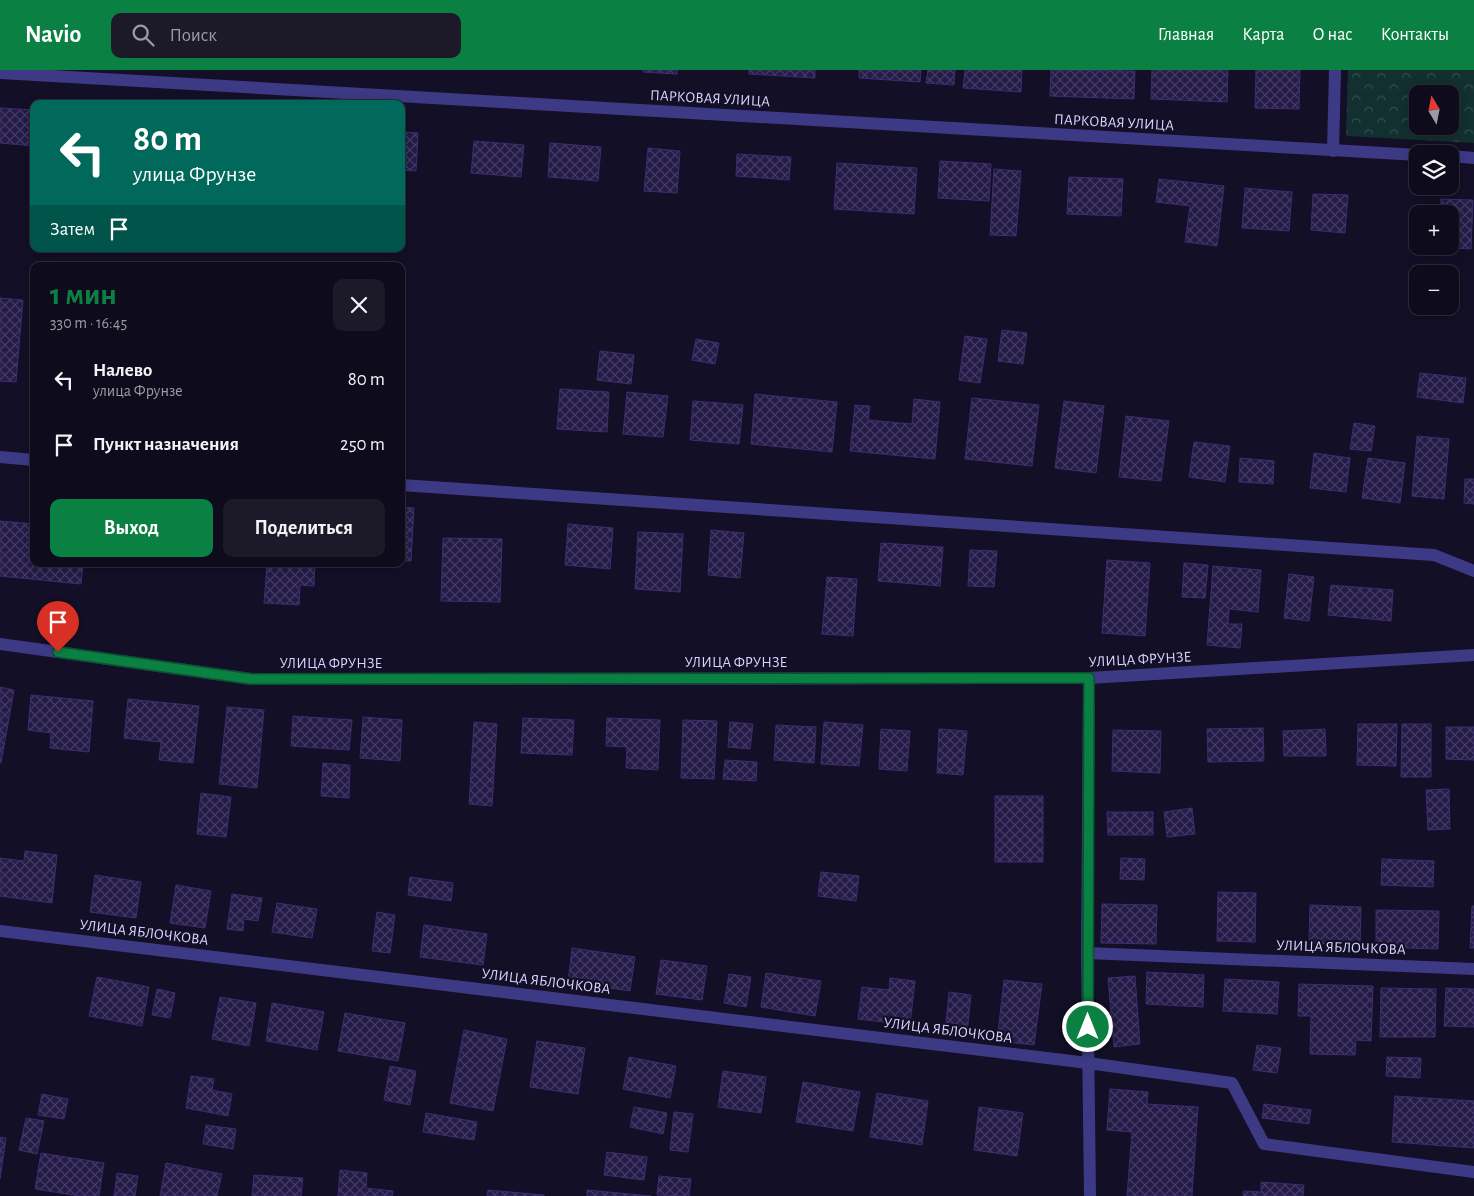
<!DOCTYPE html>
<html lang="ru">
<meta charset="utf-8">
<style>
body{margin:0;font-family:"Alegreya Sans",sans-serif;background:#1c1929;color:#f1f3f6;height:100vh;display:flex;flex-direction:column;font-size:19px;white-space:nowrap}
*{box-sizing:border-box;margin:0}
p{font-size:16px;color:#9b9ba3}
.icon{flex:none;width:28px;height:28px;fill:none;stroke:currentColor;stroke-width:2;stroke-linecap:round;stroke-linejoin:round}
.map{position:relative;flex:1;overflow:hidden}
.side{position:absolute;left:30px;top:192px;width:375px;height:305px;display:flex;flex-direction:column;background:#0e0b1c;border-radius:10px;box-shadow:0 2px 12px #0003,0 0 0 1px #2e2b3b}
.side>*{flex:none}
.guide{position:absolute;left:30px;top:30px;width:375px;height:152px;border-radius:10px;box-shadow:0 2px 12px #0003,0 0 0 1px #2e2b3b;background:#00695c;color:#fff;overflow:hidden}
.needle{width:32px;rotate:350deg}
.controls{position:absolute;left:1409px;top:15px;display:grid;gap:10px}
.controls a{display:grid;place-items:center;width:50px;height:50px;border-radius:10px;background:#0e0b1c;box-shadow:0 2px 12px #0003,0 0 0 1px #2e2b3b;font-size:25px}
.pin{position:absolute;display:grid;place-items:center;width:42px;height:42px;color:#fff;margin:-51px -21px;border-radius:50% 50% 50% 0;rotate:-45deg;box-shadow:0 0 5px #0007}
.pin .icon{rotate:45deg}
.me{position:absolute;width:55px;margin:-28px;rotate:0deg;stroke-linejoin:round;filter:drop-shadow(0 0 4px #0008)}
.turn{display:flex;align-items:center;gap:18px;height:105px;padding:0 20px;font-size:22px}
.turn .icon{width:65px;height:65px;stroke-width:2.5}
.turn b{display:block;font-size:35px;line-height:42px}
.then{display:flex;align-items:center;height:48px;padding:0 20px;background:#0003;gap:10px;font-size:19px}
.round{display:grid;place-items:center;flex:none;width:52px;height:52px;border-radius:10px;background:#1c1929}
.summary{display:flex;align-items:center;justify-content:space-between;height:85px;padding:0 20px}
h1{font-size:30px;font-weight:700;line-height:38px;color:#0b8043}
.primary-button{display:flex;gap:10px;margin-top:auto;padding:10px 20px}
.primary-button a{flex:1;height:58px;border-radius:10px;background:#0b8043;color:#fff;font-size:20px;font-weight:700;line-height:58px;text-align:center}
.primary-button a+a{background:#1c1929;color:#f1f3f6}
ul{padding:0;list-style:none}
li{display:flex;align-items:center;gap:15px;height:65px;padding:0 20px}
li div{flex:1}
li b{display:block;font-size:19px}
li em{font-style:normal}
header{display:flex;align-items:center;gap:30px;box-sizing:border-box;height:70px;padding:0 25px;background:#0b8043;color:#fff}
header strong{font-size:24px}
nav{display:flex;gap:28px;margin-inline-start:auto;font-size:18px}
.search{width:350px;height:45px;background:#1c1929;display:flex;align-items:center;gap:12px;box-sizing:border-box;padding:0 18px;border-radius:10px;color:#9b9ba3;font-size:19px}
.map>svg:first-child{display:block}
.park{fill:url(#park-crowns);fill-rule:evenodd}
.building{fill:url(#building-cross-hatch);stroke:#3b2d73}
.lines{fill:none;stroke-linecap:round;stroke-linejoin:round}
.lane{stroke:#3d3a85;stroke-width:12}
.street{stroke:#3d3a85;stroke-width:12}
.route-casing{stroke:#07532c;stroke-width:12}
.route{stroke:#0b8043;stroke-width:9}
.labels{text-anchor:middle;stroke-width:4.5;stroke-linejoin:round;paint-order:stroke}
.street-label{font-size:15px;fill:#d9d4ff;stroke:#130f26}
</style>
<header>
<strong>Navio</strong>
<div class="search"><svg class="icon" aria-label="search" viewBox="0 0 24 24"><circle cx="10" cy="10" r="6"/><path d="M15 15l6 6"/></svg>Поиск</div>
<nav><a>Главная</a><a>Карта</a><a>О нас</a><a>Контакты</a></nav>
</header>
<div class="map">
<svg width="1474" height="1126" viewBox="0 0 1474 1126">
<defs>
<pattern id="park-crowns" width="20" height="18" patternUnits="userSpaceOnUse" patternTransform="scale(1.25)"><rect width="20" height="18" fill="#12302f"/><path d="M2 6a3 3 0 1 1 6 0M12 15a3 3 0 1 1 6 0" fill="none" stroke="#344d4e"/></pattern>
<pattern id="building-cross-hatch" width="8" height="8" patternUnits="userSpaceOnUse" patternTransform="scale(1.25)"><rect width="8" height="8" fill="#241b47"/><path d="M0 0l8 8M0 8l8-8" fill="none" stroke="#433b63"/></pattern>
</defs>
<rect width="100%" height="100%" fill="#130f26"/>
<!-- park -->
<path class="park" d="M1348,0H1474V73L1346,66ZM1418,24H1450V56H1418Z"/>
<!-- building -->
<g class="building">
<polygon points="643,0 677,0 677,4 643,2"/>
<polygon points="749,0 815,0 815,8 749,4"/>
<polygon points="859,0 921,0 920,12 859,8"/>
<polygon points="928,0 955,0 954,15 926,13"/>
<polygon points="965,0 1022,0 1021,22 963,18"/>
<polygon points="1051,0 1135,1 1134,29 1050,26"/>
<polygon points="1152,0 1228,0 1227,32 1151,29"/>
<polygon points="1256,0 1300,0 1299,39 1255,38"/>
<polygon points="0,38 34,40 34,76 0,73"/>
<polygon points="401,62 418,63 416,101 401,100"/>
<polygon points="474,71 524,75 521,107 471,103"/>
<polygon points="550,73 601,77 598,111 548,107"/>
<polygon points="648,78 680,81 677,123 644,121"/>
<polygon points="737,84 791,87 789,110 736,106"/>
<polygon points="940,91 991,94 989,131 938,128"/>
<polygon points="837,93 917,98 914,144 834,139"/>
<polygon points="994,99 1021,101 1016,166 990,165"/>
<polygon points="1069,107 1123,109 1121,146 1067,144"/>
<polygon points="1159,109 1224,116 1217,176 1185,172 1190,136 1156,132"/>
<polygon points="1245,118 1292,122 1289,161 1242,158"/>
<polygon points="1313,124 1348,125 1345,163 1311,160"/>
<polygon points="1441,129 1473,130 1471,179 1439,177 1450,176 1450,144 1441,144"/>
<polygon points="0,228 23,230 16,312 0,311"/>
<polygon points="1002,260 1027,263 1023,294 998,291"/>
<polygon points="965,266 987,269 980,313 959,310"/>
<polygon points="696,269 719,273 715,294 692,290"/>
<polygon points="600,281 634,285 631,314 597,310"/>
<polygon points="1420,303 1466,308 1463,333 1417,327"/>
<polygon points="560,319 609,322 607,362 557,359"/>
<polygon points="627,322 668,326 663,367 623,364"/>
<polygon points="755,324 837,332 832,382 751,374"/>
<polygon points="972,328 1039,335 1032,396 965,389"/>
<polygon points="914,329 940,332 935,389 850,381 855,335 870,336 868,350 912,354"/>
<polygon points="693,331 743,335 739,374 690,370"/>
<polygon points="1064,331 1104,336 1096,403 1055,398"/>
<polygon points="1126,346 1169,351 1161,411 1119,407"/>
<polygon points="1354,353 1375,356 1371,381 1350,379"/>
<polygon points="1417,366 1449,369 1444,429 1412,426"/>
<polygon points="1194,372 1230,376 1225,412 1189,407"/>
<polygon points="1314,383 1350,388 1346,422 1310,418"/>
<polygon points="1240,388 1274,391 1273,414 1239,412"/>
<polygon points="1368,388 1405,393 1400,433 1362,428"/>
<polygon points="1465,409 1474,409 1474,434 1464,433"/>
<polygon points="401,437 414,438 411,491 401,491"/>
<polygon points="0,451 34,454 34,494 83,494 81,514 0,506"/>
<polygon points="568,454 613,458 610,499 565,495"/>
<polygon points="711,460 744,463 740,508 708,505"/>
<polygon points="638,462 683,464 680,522 635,519"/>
<polygon points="443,468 502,469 500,532 441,531"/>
<polygon points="881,473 943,477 940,516 878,511"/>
<polygon points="970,480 997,481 994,517 968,516"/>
<polygon points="1107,490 1150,493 1145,566 1102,563"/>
<polygon points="1184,493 1208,495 1205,528 1182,527"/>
<polygon points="267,494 315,494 314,516 300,515 299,535 264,533"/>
<polygon points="1213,496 1261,500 1258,542 1229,539 1228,554 1242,554 1240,578 1207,575"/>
<polygon points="1289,504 1314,507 1309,551 1284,548"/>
<polygon points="827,507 857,509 853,566 822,564"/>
<polygon points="1331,515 1393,520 1391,551 1328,545"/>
<polygon points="0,617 14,620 1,693 0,693"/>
<polygon points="31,625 93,631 89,682 50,678 51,663 28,660"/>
<polygon points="128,629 199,636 193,693 159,690 161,672 124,668"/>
<polygon points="227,637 264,640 257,718 219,714"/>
<polygon points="293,646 352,650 349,680 291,676"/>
<polygon points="363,647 402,650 400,691 360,688"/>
<polygon points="523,648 574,650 572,685 521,683"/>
<polygon points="607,648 660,650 658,700 626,698 627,677 606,676"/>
<polygon points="683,650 717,651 714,709 681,708"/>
<polygon points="474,652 497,654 492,736 469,734"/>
<polygon points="730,652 753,654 750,679 728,677"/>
<polygon points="824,652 863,655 859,696 821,694"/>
<polygon points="1358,654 1397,654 1396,696 1357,695"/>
<polygon points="1402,654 1431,654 1431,707 1401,707"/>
<polygon points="776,655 816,657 814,693 774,690"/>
<polygon points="1446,657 1474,657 1474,690 1446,689"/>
<polygon points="1263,658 1264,691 1208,692 1207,659"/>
<polygon points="881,659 910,661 907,701 879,699"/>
<polygon points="939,659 967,661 963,705 937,703"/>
<polygon points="1325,659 1326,686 1284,686 1283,661"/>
<polygon points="1113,660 1161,661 1160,703 1112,701"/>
<polygon points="725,690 757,692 756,711 723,709"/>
<polygon points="323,693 350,695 349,728 321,726"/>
<polygon points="1449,719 1450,759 1428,760 1426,720"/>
<polygon points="201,723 231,727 226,767 197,764"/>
<rect x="995" y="726" width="48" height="66"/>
<polygon points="1192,738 1195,764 1167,767 1164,742"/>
<polygon points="1107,742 1153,742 1153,765 1108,765"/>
<polygon points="25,781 57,785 52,833 0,826 0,788 24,791"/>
<polygon points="1121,788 1145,789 1144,810 1120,809"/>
<polygon points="1382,789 1434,791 1433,817 1381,815"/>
<polygon points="821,802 859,806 856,831 818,826"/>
<polygon points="95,805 141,812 136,848 90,842"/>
<polygon points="410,807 453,813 451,831 408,825"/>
<polygon points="176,815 211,821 205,858 170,853"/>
<polygon points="1218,822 1256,823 1255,872 1217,871"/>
<polygon points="232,824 262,828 258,851 244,849 243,861 227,859"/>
<polygon points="277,833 317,839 312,868 272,862"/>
<polygon points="1102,834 1157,835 1156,874 1101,873"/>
<polygon points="1310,835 1361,837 1360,875 1309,873"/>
<polygon points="1472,836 1474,836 1474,878 1470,878"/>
<polygon points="1376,840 1439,841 1438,879 1376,877"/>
<polygon points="377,842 395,845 390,883 372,881"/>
<polygon points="424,855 487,864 483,895 420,887"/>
<polygon points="572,878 635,887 630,921 568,912"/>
<polygon points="661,890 707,896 702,930 656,924"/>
<polygon points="1147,902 1204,905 1203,937 1146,934"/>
<polygon points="766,903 821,911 815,946 761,937"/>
<polygon points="729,904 751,907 746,937 724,933"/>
<polygon points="1135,906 1140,974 1114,977 1108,908"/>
<polygon points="97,907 149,917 142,956 89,946"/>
<polygon points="890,908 915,911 910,955 858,949 862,917 889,920"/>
<polygon points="1225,909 1279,912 1277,944 1223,941"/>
<polygon points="1004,910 1042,914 1034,975 997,971"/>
<polygon points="1299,914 1373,916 1371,971 1356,970 1355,985 1310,984 1311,946 1298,946"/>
<polygon points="1381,918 1436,919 1435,967 1380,967"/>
<polygon points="1446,918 1474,919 1474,957 1444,956"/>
<polygon points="157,919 175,923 170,948 152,945"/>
<polygon points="949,922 971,925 967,964 945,962"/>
<polygon points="220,927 256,933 249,976 212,969"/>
<polygon points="272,933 324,942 317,980 266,971"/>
<polygon points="345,943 405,953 398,991 338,981"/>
<polygon points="464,960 507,969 493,1041 450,1033"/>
<polygon points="537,971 585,978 578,1024 530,1017"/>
<polygon points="1257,975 1281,978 1277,1003 1253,1000"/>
<polygon points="629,987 676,996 670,1028 623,1019"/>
<polygon points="1387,987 1421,988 1420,1008 1386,1006"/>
<polygon points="390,996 416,1001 410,1035 384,1030"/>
<polygon points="723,1001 766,1007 761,1043 718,1037"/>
<polygon points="191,1006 214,1009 212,1020 232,1024 228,1046 186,1038"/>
<polygon points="803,1012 860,1022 853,1061 796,1052"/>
<polygon points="1110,1019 1148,1022 1147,1034 1198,1037 1192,1126 1127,1126 1132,1062 1107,1060"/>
<polygon points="877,1023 928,1031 922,1075 870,1067"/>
<polygon points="42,1024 68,1029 64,1049 38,1045"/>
<polygon points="1395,1026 1474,1031 1474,1078 1392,1072"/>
<polygon points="1264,1034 1311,1040 1309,1054 1262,1048"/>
<polygon points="634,1037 667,1043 663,1064 630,1057"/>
<polygon points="979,1037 1023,1043 1017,1086 974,1080"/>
<polygon points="674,1042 693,1044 688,1082 670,1080"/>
<polygon points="426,1043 477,1052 474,1070 423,1062"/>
<polygon points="26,1048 44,1051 37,1084 19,1080"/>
<polygon points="206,1055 236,1059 233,1079 203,1074"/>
<polygon points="0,1067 6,1068 0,1109"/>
<polygon points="607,1082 647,1087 644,1110 604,1105"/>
<polygon points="41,1083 104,1093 99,1126 80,1126 35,1119"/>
<polygon points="166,1093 222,1104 217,1126 160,1126"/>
<polygon points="340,1100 367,1103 366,1118 393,1121 392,1126 338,1126"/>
<polygon points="117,1103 138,1106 135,1126 114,1126"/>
<polygon points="254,1105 303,1108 301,1126 252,1126"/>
<polygon points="659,1106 691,1109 689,1126 657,1125"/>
<polygon points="1261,1112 1304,1115 1303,1126 1243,1126 1244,1121 1261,1122"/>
<polygon points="488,1120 544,1125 544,1126 487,1126"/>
<polygon points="587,1120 651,1126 587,1126"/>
</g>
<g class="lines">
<!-- lane -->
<polyline class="lane" points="1088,993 1232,1013 1264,1074 1474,1102"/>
<!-- street -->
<g class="street">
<polyline points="0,3 1418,85"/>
<polyline points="1333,81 1335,0"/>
<polyline points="1450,86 1474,88"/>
<polyline points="0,387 34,390"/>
<polyline points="401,415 1434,485 1474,501"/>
<polyline points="0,574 251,609 1089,608 1474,585"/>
<polyline points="1089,608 1087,883 1090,1126"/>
<polyline points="0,861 1088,993"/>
<polyline points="1087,883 1474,899"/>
</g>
</g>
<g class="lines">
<!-- route casing -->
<g class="route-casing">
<polyline id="route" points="58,582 251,609 1089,608 1088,957"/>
</g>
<!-- route -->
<use href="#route" class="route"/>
</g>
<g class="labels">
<!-- street labels -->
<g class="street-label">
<text transform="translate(710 28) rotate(3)" y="5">ПАРКОВАЯ УЛИЦА</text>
<text transform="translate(1114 52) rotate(3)" y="5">ПАРКОВАЯ УЛИЦА</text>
<text transform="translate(1140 589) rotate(-3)" y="5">УЛИЦА ФРУНЗЕ</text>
<text x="736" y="597">УЛИЦА ФРУНЗЕ</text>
<text x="331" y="598">УЛИЦА ФРУНЗЕ</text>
<text transform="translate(144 862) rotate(7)" y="5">УЛИЦА ЯБЛОЧКОВА</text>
<text transform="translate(1341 877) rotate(2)" y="5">УЛИЦА ЯБЛОЧКОВА</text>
<text transform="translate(546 911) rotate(7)" y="5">УЛИЦА ЯБЛОЧКОВА</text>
<text transform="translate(948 960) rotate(7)" y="5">УЛИЦА ЯБЛОЧКОВА</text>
</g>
</g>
</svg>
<div class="controls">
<a><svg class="needle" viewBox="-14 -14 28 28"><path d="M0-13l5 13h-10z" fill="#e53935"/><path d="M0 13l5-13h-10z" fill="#9b9ba3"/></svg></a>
<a><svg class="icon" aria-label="layers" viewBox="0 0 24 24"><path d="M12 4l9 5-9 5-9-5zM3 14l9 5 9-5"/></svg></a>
<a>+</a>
<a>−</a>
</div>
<div class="pin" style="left:58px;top:582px;background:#d93025"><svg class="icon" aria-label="arrive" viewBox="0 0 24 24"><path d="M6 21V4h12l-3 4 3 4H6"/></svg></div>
<svg class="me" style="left:1088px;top:957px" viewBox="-20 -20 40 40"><circle r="17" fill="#0b8043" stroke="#fff" stroke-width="3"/><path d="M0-11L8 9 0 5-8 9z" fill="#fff"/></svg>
<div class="guide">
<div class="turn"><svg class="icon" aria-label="left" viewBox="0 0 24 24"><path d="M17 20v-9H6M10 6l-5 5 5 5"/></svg><div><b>80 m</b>улица Фрунзе</div></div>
<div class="then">Затем<svg class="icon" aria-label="arrive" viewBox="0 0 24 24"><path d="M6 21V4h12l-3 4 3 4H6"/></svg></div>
</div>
<section class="side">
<div class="summary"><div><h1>1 мин</h1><p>330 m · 16:45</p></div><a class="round"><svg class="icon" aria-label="close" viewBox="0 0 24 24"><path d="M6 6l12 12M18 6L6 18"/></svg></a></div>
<ul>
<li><svg class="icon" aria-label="left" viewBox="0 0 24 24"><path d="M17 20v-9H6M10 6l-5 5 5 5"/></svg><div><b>Налево</b><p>улица Фрунзе</p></div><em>80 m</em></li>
<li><svg class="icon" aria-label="arrive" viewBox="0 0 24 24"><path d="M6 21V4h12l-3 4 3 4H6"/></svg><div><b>Пункт назначения</b></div><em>250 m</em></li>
</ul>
<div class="primary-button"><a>Выход</a><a>Поделиться</a></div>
</section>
</div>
